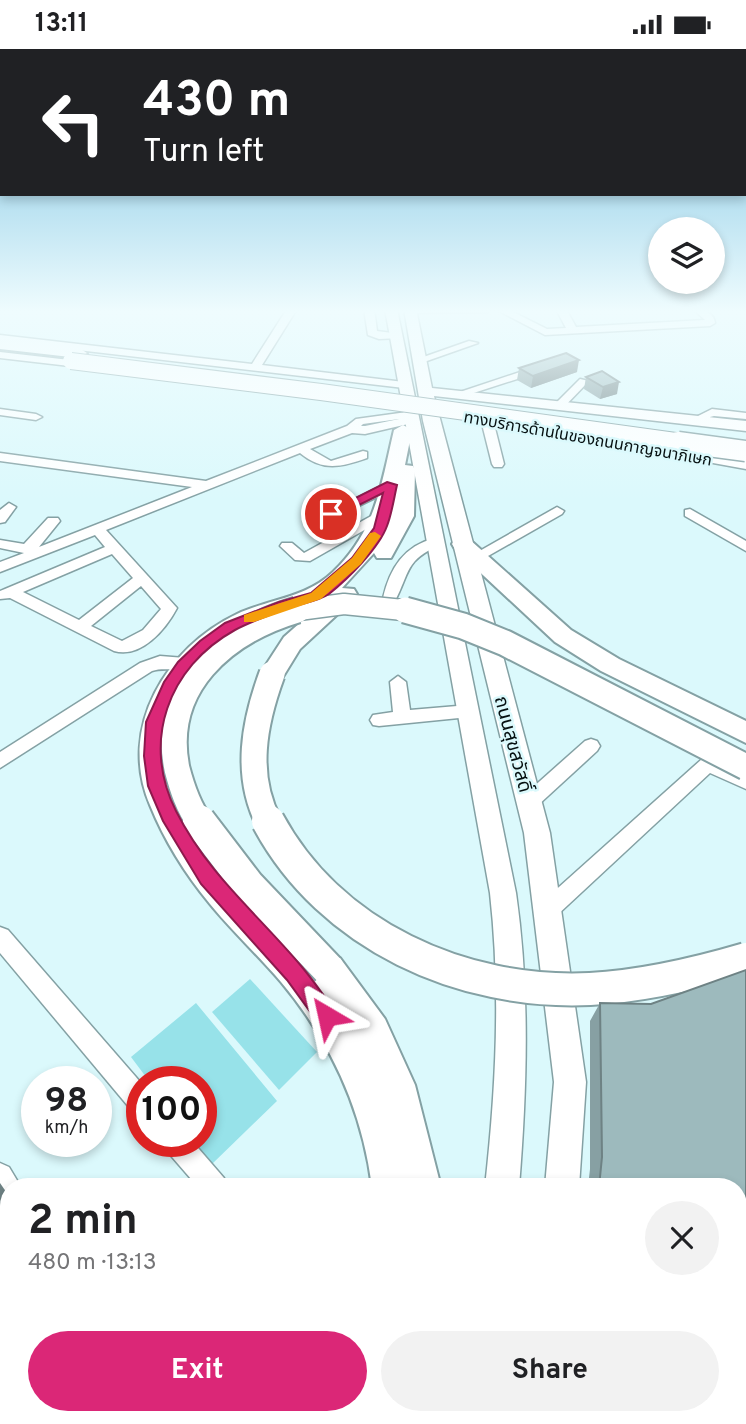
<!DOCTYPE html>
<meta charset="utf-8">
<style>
body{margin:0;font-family:Overpass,"Noto Sans Thai",sans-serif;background:#f2f2f2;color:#202124;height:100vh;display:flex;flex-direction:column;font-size:26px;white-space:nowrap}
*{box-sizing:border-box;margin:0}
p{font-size:23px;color:#757577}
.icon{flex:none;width:38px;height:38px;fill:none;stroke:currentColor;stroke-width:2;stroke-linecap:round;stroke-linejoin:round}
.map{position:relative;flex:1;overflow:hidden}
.sheet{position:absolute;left:0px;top:1129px;width:747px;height:247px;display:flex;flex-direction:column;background:#fff;border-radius:28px 28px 0 0;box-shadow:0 4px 10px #0003}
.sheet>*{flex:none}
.guide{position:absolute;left:0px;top:0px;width:747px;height:147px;box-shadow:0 4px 10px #0003;background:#202124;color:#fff;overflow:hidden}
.buttons{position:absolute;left:648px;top:168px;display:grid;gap:14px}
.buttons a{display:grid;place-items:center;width:77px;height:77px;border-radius:50%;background:#fff;box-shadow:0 4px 10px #0003;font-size:35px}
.speed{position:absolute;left:21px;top:1017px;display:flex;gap:14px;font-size:35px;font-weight:700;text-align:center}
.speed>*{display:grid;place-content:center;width:91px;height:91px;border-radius:50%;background:#fff;box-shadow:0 4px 10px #0003;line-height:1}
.speed small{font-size:18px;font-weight:400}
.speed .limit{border:10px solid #d22;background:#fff;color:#111}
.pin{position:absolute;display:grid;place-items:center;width:60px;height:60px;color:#fff;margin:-30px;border:4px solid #fff;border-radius:50%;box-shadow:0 2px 7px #0007}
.me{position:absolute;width:77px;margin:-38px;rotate:324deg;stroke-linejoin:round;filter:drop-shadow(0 0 5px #0008)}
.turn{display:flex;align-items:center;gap:24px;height:147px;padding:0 28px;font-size:32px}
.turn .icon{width:91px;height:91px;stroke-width:2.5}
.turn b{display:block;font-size:49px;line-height:60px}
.round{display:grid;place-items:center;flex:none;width:74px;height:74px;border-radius:37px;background:#f2f2f2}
.headline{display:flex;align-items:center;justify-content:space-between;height:119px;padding:0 28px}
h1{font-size:42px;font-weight:700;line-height:52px}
.action{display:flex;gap:14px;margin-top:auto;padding:14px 28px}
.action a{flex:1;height:80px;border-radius:42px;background:#db2777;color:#fff;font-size:28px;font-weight:700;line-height:80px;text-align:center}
.action a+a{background:#f2f2f2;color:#202124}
.status{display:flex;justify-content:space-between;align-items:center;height:49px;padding:0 35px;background:#fff;direction:ltr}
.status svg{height:19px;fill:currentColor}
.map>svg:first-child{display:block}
.green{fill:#97e2e9}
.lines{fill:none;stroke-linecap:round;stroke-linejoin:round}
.minor-casing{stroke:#84a1a4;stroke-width:3}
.major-casing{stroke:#84a1a4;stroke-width:3}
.highway-casing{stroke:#84a1a4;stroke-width:4}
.minor{fill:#fff;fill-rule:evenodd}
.major{fill:#fff;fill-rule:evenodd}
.highway{fill:#fff;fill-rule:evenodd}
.highway-bridge-far3-casing{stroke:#84a1a4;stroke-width:18;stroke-linecap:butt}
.highway-bridge-far2-casing{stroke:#84a1a4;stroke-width:23;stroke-linecap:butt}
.highway-bridge-far1-casing{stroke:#84a1a4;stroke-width:29;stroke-linecap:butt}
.highway-bridge-casing{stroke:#84a1a4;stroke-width:36;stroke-linecap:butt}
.highway-bridge-far3{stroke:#fff;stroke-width:16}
.highway-bridge-far2{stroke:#fff;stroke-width:20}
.highway-bridge-far1{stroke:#fff;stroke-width:25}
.highway-bridge{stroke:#fff;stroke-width:32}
.wall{fill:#87a0a3}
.shaded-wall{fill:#6e8284}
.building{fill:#9dbabd;stroke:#6e8284;stroke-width:2}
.route{fill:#db2777;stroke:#8e194d;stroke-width:2}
.slow{fill:#f59e0b}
.labels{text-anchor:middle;stroke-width:5;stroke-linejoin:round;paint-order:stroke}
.far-street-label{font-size:16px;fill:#061011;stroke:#dbf9fc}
.street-label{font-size:19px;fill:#061011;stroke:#dbf9fc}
</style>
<div class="status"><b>13:11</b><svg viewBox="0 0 49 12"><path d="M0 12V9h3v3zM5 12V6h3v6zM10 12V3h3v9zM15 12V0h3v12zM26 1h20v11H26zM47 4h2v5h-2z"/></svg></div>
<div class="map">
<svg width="746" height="1375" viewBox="0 0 746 1375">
<rect width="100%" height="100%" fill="#dbf9fc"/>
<!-- green -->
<g class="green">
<polygon points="250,930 317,1003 279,1041 212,963"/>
<polygon points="196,954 277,1052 211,1116 193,1092 201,1092 201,1032 149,1032 131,1008"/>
</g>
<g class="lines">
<!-- minor casing -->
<g class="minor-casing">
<g id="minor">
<polygon points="287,260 297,260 262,316 404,333 409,336 404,339 0,292 0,286 252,315"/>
<polygon points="364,260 374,260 377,282 400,285 400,289 379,290 368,286"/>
<polygon points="406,260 493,260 488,263 410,264"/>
<path d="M495,260H507L547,280L566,279L556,260H566L576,278L705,271L693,260C702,260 714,263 715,274L710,277L545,286Z"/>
<polygon points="469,292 478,294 424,313 415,311"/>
<polygon points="0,303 87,313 92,316 87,319 0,309"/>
<polygon points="538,317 542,318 542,322 461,348 451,346"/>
<polygon points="580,330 589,332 562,360 554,360 554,356"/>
<polygon points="0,360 36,365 42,368 36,371 0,366"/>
<polygon points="712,360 746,364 746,370 714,367 710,368 711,375 703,375 698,367"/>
<path d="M407,363L413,366L405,370L410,373L408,375L365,385L352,384L310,400L331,412L363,402L367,403V409C341,418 323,423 300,404L106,481L177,559C166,580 141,610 114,602L10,549L0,550V542L5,540L105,498L95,486L0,523V513L24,504L0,499V491L24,495L48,469H58L60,472L39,498L192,438L0,412V404L206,432L347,377L356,370ZM399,370L365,377H361L363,375ZM112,505L133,529L79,571L23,543ZM141,537L161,560L143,581L122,592L91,577Z"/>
<polygon points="487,368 493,371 504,415 502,418 494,418 492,415 481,371"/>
<polygon points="391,432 397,436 396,439 336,468 331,469 324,465"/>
<polygon points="9,454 16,458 5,473 0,474 0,461"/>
<polygon points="557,458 564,462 562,465 481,511 471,511 469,508"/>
<polygon points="384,460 391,464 389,467 310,512 295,511 280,497 282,494 292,494 304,504"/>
<polygon points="690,460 746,492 746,502 685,467 685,461"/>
<path d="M435,489L440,490V496C405,511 410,523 395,552H385L383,549C390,519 404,497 435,489Z"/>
<path d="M160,607L185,609L193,615C184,625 165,617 152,622L0,719V703L140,614Z"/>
<polygon points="398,627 406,633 410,661 469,656 475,658 478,662 475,666 469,668 379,677 373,676 370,671 373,666 393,663 390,633"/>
<polygon points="591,690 597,692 600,697 597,702 536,758 529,761 522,758 520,753 522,748 585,692"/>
<polygon points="708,708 746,725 746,740 710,724 554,869 547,871 540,869 537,862 540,855 702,710"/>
<polygon points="0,878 8,881 142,1035 142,1066 133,1063 0,904"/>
<polygon points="162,1092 192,1092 224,1129 228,1138 198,1138 166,1101"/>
<polygon points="0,1114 9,1118 21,1138 9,1138 9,1153 0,1149"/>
<polygon points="130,1367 164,1367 161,1375 127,1375"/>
</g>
</g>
<!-- major casing -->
<g class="major-casing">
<g id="major">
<path d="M385,260H397L516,844C530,942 527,1039 519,1138H485C496,1040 501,942 490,844Z"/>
<polygon points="404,260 416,260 432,339 746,372 746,382 434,347 550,784 586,1033 579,1138 545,1138 554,1033 524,784 423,372"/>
<polygon points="575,380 746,410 746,420 570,388 567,385"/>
<polygon points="450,1367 489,1367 488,1375 448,1375"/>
<polygon points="524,1367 563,1367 562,1375 522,1375"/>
</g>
</g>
<!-- highway casing -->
<g class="highway-casing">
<g id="highway">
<polygon points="0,290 79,299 87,304 79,309 0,300"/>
<path d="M403,376L412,381L405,416L413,417L415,421L414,467L391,509H377L374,504L342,539L354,540L357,545L354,550L300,600L281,631L272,634L263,631L260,625L284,588L327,550C314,557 300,559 286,563C262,571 239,581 219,597C194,617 174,644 168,676C149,779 255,851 312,920L316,909L328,904L340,909L385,970L415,1036L441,1138H372C362,1060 331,993 281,933C258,906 232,882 210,855C186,826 164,791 150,756C117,679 167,598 237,565C269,550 306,549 333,523C376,482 381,436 394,381Z"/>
<polygon points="462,489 469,490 571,581 619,610 746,672 746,694 601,622 555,593 455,500 452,495 455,490"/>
<polygon points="365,1367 449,1367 448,1375 363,1375"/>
</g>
</g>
<!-- minor -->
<use href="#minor" class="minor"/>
<!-- major -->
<use href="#major" class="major"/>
<!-- highway -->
<use href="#highway" class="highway"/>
<!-- highway-bridge-far3 casing -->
<g class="highway-bridge-far3-casing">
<polyline id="highway-bridge-far3" points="71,312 321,343 690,394"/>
</g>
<!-- highway-bridge-far2 casing -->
<g class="highway-bridge-far2-casing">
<g id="highway-bridge-far2">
<polyline points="678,393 746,402"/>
<polyline points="291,562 344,555 413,562"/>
</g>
</g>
<!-- highway-bridge-far1 casing -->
<g class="highway-bridge-far1-casing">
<g id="highway-bridge-far1">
<polyline points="405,561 463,577 505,594 746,718"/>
<path d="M200,774C188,758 182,739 177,720C160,637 224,583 297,561"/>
<path d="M269,774C244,726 254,674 272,625"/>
</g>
</g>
<!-- highway-bridge casing -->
<g class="highway-bridge-casing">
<g id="highway-bridge">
<polyline points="199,772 248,836 328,920"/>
<path d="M268,772C330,887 462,946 590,940C643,937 695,925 746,910"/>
</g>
</g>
<!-- highway-bridge-far3 -->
<use href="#highway-bridge-far3" class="highway-bridge-far3"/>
<!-- highway-bridge-far2 -->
<use href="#highway-bridge-far2" class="highway-bridge-far2"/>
<!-- highway-bridge-far1 -->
<use href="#highway-bridge-far1" class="highway-bridge-far1"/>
<!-- highway-bridge -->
<use href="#highway-bridge" class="highway-bridge"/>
</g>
<!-- wall -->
<g class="wall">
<polygon points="519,319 577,323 531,339 517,331"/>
<polygon points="586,328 617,345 600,350 584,340"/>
<polygon points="746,921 746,1375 563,1375 564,1367 738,1367 738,1138 588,1138 590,1120 590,972 600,954 651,955"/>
</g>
<!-- shaded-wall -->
<g class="shaded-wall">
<polygon points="579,311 577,323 531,339 533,327"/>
<polygon points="619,333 617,345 600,350 603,338"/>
<polygon points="0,1134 9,1147 9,1168 0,1154"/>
<rect x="108" y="1367" width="16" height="8"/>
</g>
<!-- building -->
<g class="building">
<polygon points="566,304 579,311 533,327 519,319"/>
<polygon points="602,322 619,333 603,338 586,328"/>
<polygon points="746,921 746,1375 575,1375 576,1367 738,1367 738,1138 599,1138 602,1108 600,954 651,955"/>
<polygon points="0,1154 9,1168 9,1367 108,1367 108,1375 0,1375"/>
</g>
<!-- sky -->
<linearGradient id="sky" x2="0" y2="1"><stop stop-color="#6bbbde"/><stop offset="0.58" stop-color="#effcfe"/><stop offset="1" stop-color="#effcfe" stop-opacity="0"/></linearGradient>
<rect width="746" height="452" fill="url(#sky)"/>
<!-- route -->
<path class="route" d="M387,433L397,436C394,449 392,464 387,477C379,499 348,530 329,545C317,553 302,554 289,559C272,565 252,572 235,581C168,618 141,693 176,762C209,827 257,864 302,918C313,931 323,946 334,960L337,967L334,975L327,978L319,975L287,931L201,835L163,772L148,737L144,707L146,673L164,633L178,613L200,592L225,574L279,553L311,544L352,509L374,479L383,444L335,468L324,465Z"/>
<!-- slow -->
<polygon class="slow" points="375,483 381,487 361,515 321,550 254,573 244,573 244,566 311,544 352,509 370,484"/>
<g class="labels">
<!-- far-street labels -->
<g class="far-street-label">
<text transform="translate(588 389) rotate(10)" y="6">ทางบริการด้านในของถนนกาญจนาภิเษก</text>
</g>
<!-- street labels -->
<g class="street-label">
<text transform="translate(514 695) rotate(75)" y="7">ถนนสุขสวัสดิ์</text>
</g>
</g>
</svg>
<div class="buttons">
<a><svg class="icon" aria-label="layers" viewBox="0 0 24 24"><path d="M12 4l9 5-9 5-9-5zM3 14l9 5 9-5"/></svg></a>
</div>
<div class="speed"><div>98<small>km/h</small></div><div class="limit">100</div></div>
<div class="pin" style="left:331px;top:465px;background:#d93025"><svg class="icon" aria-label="arrive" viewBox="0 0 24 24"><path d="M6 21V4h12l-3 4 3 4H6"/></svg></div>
<svg class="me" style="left:327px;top:967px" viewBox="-20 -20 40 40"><path d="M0-17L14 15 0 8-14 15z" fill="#db2777" stroke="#fff" stroke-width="4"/></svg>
<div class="guide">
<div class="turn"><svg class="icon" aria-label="left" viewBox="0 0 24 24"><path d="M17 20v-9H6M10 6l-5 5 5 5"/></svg><div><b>430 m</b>Turn left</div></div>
</div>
<section class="sheet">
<div class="headline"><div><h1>2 min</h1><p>480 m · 13:13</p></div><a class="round"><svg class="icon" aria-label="close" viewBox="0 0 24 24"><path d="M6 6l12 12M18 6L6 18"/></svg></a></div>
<div class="action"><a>Exit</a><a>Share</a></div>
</section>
</div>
